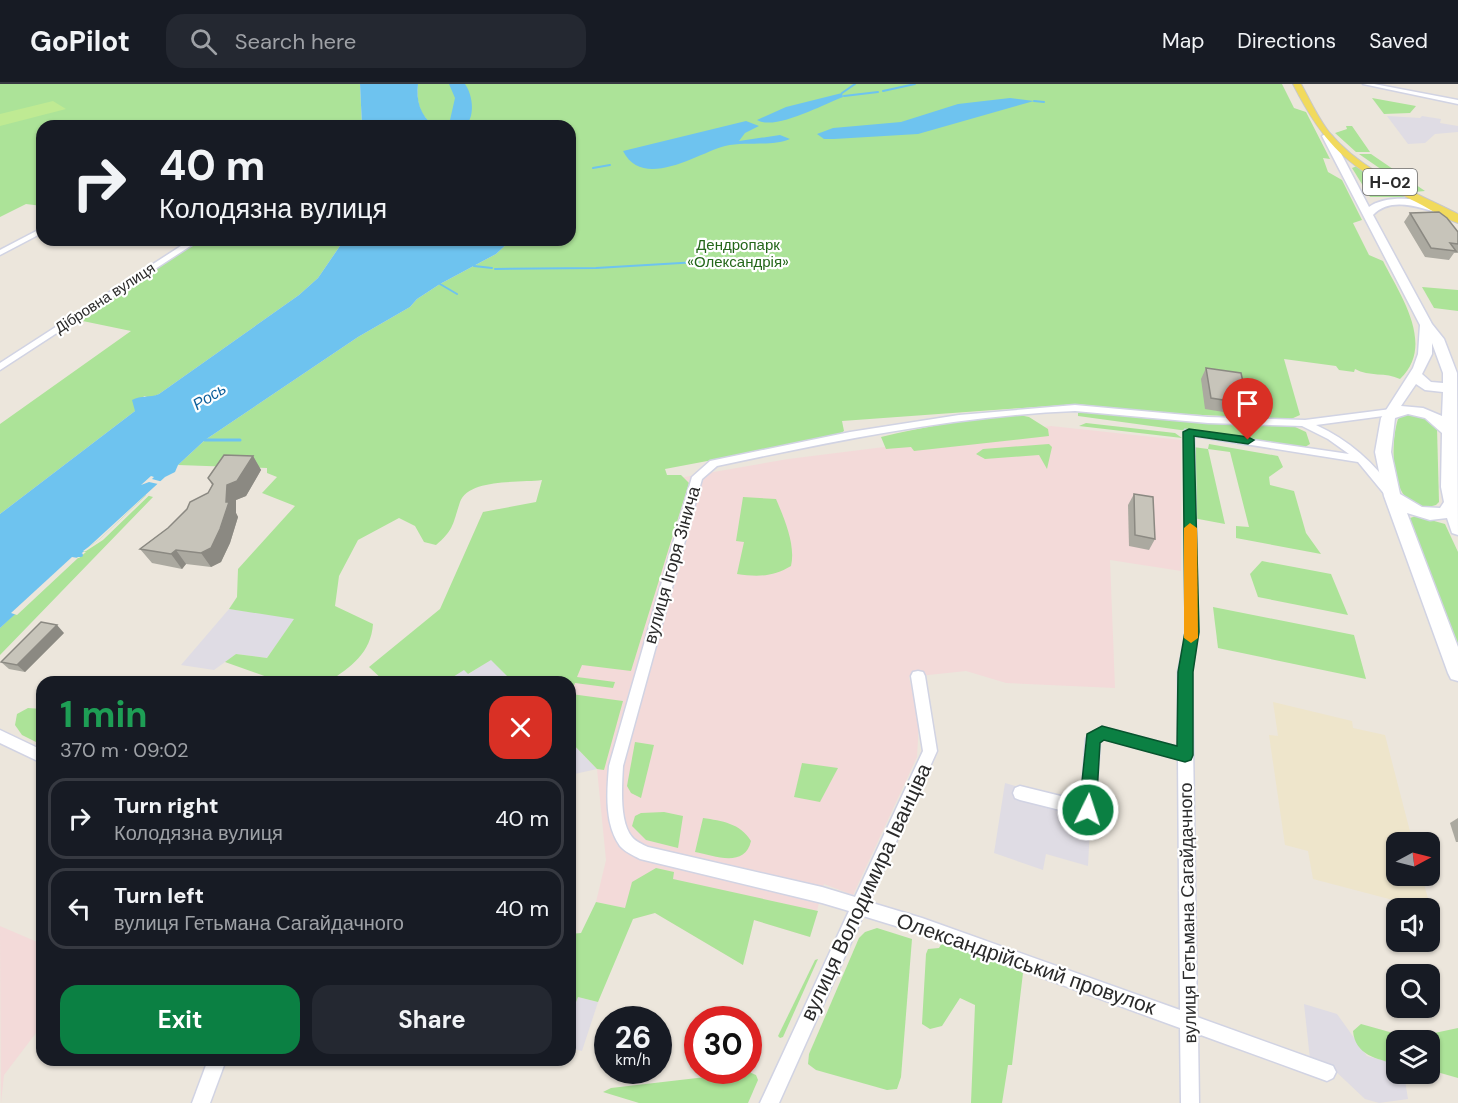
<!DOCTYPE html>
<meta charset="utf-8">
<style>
body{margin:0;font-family:"DM Sans",sans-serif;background:#242831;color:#f1f3f6;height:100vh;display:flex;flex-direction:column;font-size:22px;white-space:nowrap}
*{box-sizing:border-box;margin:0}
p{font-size:20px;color:#9ea1a6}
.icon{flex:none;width:33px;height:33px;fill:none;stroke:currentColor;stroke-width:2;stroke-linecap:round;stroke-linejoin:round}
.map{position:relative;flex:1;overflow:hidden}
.drawer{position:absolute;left:36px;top:592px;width:540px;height:390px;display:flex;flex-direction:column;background:#171b24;border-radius:18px;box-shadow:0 2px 4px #0004}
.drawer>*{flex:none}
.top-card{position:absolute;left:36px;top:36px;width:540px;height:126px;border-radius:18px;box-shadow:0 2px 4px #0004;background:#171b24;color:#f1f3f6;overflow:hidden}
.needle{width:39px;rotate:83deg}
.fabs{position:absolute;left:1386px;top:748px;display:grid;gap:12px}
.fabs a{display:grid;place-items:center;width:54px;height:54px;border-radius:12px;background:#171b24;box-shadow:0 2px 4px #0004;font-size:30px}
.speed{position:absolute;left:594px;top:922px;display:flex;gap:12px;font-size:30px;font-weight:700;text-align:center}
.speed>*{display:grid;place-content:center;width:78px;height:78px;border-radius:50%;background:#171b24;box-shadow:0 2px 4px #0004;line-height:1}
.speed small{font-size:15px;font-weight:400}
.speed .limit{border:9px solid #d22;background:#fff;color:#111}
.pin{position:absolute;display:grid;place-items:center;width:51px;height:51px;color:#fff;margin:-62px -26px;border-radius:50% 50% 50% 0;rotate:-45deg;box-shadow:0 0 6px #0007}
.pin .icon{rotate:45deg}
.me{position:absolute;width:66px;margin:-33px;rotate:4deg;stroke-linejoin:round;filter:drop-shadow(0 0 4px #0008)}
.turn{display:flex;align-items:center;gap:21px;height:126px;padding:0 24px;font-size:27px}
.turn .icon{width:78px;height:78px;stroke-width:2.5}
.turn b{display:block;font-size:42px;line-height:51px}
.round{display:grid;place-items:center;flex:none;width:63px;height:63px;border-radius:18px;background:#242831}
.summary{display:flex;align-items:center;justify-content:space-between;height:102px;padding:0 24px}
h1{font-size:36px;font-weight:700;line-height:45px;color:#1e9e55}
.button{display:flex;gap:12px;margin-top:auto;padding:12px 24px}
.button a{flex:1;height:69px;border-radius:18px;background:#0b8043;color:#fff;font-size:24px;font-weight:700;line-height:69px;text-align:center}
.button a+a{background:#242831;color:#f1f3f6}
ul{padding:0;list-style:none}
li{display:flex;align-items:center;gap:18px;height:81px;margin:0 12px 9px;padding:0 12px;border:3px solid #363941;border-radius:18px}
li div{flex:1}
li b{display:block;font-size:22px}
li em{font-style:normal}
header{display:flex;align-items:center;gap:36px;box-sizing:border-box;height:84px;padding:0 30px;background:#171b24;border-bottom:2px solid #363941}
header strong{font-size:28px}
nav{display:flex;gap:33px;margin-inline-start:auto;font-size:21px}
.search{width:420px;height:54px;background:#242831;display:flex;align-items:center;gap:15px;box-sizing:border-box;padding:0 21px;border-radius:18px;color:#9ea1a6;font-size:22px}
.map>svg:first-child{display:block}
.industrial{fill:#dfdce4}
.education{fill:#eee5cb}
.medical{fill:#f3dad9}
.green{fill:#ace398}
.pitch{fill:#bfea93}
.water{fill:#6ec3ef}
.pier{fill:#ece6dc}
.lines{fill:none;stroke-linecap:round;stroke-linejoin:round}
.stream-far2{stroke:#6ec3ef;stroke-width:2}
.stream-far1{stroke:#6ec3ef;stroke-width:3}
.stream{stroke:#6ec3ef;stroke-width:4}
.street-casing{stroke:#d1d3e3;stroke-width:3}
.secondary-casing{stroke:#d1d3e3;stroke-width:3}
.primary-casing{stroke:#c8c8c8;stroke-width:2}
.street{fill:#fff;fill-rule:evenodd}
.secondary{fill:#fff;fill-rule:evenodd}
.primary{fill:#f1da5c;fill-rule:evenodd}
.wall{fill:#aba9a0}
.shaded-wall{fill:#8b8982}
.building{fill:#c7c4ba;stroke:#8b8982;stroke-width:1.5}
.route{fill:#0b8043;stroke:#07532c;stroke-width:1.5}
.slow{fill:#f59e0b}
.labels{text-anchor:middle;stroke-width:4.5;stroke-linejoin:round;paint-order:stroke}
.far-park-label{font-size:15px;fill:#24671a;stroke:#fff}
.far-street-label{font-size:15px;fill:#2a2a2a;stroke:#fff}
.shield{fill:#fff;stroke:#6a6a6a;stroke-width:1.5}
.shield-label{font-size:16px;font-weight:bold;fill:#2a2a2a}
.far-water-label{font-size:16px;font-style:italic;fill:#0d5f9b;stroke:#fff}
.street-label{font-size:18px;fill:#2a2a2a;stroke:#fff}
.near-street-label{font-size:21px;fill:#2a2a2a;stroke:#fff}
</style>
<header>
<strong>GoPilot</strong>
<div class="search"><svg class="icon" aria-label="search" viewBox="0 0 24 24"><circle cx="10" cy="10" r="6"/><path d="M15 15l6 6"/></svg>Search here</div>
<nav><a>Map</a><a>Directions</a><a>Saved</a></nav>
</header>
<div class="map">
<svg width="1458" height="1019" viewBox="0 0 1458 1019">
<rect width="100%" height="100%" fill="#ece6dc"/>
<!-- industrial -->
<g class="industrial">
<polygon points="1387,32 1420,34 1422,32 1441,35 1440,39 1458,42 1458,48 1435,50 1425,59 1408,60"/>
<polygon points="229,525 295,534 267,574 236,570 214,586 181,581"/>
<polygon points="491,575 513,598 445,598 464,585 469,590"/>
<polygon points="570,657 597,685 570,691"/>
<polygon points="1005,699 1091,724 1088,782 1046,770 1043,786 994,769"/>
<polygon points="578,913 598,918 582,967 570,964 570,933"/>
<polygon points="1304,920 1337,930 1367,972 1396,980 1396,990 1404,990 1408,1015 1379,1019 1365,1015 1330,982 1310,975"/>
</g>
<!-- education -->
<polygon class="education" points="1273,618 1352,637 1353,644 1385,651 1413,759 1396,759 1396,792 1422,792 1431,826 1313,795 1308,767 1285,761 1269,651 1278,652"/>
<!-- medical -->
<g class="medical">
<polygon points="1051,342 1181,356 1181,487 1110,476 1115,604 1006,599 966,587 909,593 919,638 917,673 853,811 824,800 810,853 754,836 743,881 655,829 633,835 625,824 596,818 606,776 597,685 570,657 570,598 513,598 491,575 465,469 483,428 788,375"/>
<polygon points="0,842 42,860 42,941 4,991 1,1019"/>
</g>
<!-- green -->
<g class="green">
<polygon points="0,0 360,0 362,42 42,42 42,122 26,120 0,133"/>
<path d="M418,0H1282L1294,24L1306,28L1330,75L1323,74L1328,88L1342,96L1362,136L1353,139L1369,171L1383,177C1400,211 1436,261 1400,295C1386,288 1369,293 1355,285L1354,288L1339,286L1336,282L1284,275L1300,331L1291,335L1160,329L1077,320L842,337L844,347L835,353L665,385L667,391H681L689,399L631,587L582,581L577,593L615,598L613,604L575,599L571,610L623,617L604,686L597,685L570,657V598H513L491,576L468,590L464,586L445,598H385L369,583L440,525L483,428L536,418L542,396C521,399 468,394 460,418C453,439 454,446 436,461L424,458L415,442L399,434L358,456L339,492L335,522L373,540C371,569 351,583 328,598L296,594H270L225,578L236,570L267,574L294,535L229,525L237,513L238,485L295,422L262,409L277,393L267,389V384L178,381L205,356L358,253L410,223L417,215L440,200L496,170L511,156H570V42H434C419,31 416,17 418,0Z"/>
<polygon points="1372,14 1416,22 1410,29 1384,30"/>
<polygon points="1346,42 1352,42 1370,68 1356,68 1335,49 1347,45"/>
<polygon points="1359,70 1371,70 1425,107 1414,108"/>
<polygon points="1357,82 1362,84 1407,113 1370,113 1352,84"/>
<polygon points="193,156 344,156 318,194 299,211 159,310 150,314 144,312 135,327 0,430 0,340 131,247 73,235"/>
<polygon points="1422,203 1458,206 1458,227 1434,224"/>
<polygon points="1084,328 1177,337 1293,342 1306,348 1310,360 1305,363 1078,332 1078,329"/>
<path d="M1407,329L1424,332L1437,344L1439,418L1436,421C1390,434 1389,363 1398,335Z"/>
<path d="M1019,331L1029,333L1048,345L1049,352L914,367L911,363L886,365L881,353C927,342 972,335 1019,331Z"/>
<polygon points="1086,339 1175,349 1182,354 1079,342"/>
<polygon points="1049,360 1052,363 1047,385 1039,371 985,375 976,370 983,365"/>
<polygon points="1209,360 1278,372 1283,383 1269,393 1270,401 1294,407 1306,449 1321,470 1236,454 1236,442 1249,443 1230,368 1208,365 1225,440 1193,434 1193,363 1208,365"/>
<polygon points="146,411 153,413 0,571 0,544 74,473 79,474 86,468 83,467 100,455"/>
<path d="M743,413L776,415C784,434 796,461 791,482C773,493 757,493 737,490L744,458L736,457Z"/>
<polygon points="1416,432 1445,440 1458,468 1458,567 1410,438 1410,434"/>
<polygon points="1262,477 1331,490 1348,531 1258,513 1250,490"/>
<polygon points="1213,523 1354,551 1366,595 1218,564"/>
<polygon points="28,624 42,625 42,661 22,651 15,641 17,630"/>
<polygon points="635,658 654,661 641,714 631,709 627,702"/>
<polygon points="802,679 838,684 820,718 794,713"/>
<polygon points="664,728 683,732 678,764 646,756 632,742 635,732 641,729"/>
<path d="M703,734C722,737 740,739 751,757C745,784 715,772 695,768Z"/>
<polygon points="656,784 674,788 673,795 818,827 810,853 754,836 743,881 655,829 633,835 598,918 578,913 570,933 570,850 581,849 596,818 625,824 632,798"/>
<polygon points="877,844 912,855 901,993 897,1005 887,1006 816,986 808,980 809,970 859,854 865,848"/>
<polygon points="942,859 973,867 1023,889 1012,981 1008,981 1002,1019 971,1019 975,921 960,914 942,942 930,945 922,940 926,870 928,865 939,864"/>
<polygon points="818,875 783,953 780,954 778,952 815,876"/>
<path d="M1361,940L1411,954L1458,944V994L1430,986V957H1396V980C1377,975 1355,971 1353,947Z"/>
<polygon points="749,988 756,991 758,996 748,1019 639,1019 603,1008 611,1004"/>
</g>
<!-- pitch -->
<polygon class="pitch" points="53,17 66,25 0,42 0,30"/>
<!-- water -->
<g class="water">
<path d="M360,0H418C416,17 420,31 434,42H362Z"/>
<path d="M449,0H465C472,10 475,28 468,39L458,40L450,36L455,14Z"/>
<path d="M842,9L843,13C824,20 775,47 757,36L786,23Z"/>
<polygon points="1010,14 1034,17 918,50 834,55 824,55 817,50 833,44 901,38 958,20"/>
<path d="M746,37L759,42L745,49L739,57L780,51L790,55C771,63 746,57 725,62C698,69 643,107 623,67Z"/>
<path d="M344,156H511L496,170L440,200L417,215L410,223L358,253L205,356L178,381L175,388L165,393L0,544V430L135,327L132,316C141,311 150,314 159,310L299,211L318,194Z"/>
</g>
<!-- pier -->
<g class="pier">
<polygon points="151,392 154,393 152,395 163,398 103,456 86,467 83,467 100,455 158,400 149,398 141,401"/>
<polygon points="72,473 78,474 17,531 11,529"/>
</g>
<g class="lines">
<!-- stream-far2 -->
<g class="stream-far2">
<polyline points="883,7 915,0"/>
<polyline points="842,9 855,0"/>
<polyline points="844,12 878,8"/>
<polyline points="1034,17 1044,18"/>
<polyline points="593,84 610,81"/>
<polyline points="474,182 492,184"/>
<polyline points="495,185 596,184 698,178"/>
<polyline points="440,200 457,210"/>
</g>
<!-- stream-far1 -->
<polyline class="stream-far1" points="205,356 240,356"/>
<!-- stream -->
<polyline class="stream" points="77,471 81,471"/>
<!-- street casing -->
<g class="street-casing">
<g id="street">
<polygon points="1363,0 1374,0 1458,16 1458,20"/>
<polygon points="42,144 42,149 0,171 0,166"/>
<polygon points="163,156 185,156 195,159 0,286 0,279 184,160"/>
<path d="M1075,321L1208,333L1305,336L1391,325L1396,328L1391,331L1316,341C1349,356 1375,379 1395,409L1390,413L1386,412L1358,378L1194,352L1198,548L1192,588L1197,933L1333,982L1336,988L1333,994L1327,997L1198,950L1199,1019H1181L1180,944L922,850L863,832L779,1019H760L849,827L822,819L640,775C633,771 625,768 620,762C604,740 607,707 609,682L692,393L710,377L850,348L959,331ZM1075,327L1208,339L1302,342L1328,355L1349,370L1185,346L1186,548L1178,588V663L1102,643L1088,651L1086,655L1081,717L1020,702L1015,704L1013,709L1015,714L1020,716L1088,733L1093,731L1095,726L1100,658L1104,655L1178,675L1180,926L922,834L869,818L937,667L925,592L923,588L918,587L913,588L911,592L923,667L855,813L822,803L648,763C642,760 636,758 632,753C619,738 622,701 623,682L702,395L717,382C835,357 954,332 1075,327Z"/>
<polygon points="0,646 42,666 42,679 0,659"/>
<polygon points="208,976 226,976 210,1019 192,1019"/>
</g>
</g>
<!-- secondary casing -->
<g class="secondary-casing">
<path id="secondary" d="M1327,49L1332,52L1369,123C1387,109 1434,114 1450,128L1445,131C1423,125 1392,111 1373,131L1432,240L1444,255L1457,289L1458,451L1452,449L1447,434L1430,436L1407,429L1458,563V597L1451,595L1448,589L1384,412L1375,368L1381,334L1413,284L1418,270L1420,241L1322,52ZM1432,259L1443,289V299L1431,298L1422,290L1432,270ZM1416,300L1425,306L1443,308L1442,332L1423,324L1401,322ZM1408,330L1425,334L1442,349L1441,403L1444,418L1440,424L1422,423L1400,410L1391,368L1395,334Z"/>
</g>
<!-- primary casing -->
<g class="primary-casing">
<path id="primary" d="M1293,0H1301C1310,16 1318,34 1329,48C1361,87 1414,108 1458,130V139C1442,134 1427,123 1412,116C1349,82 1326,65 1293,0Z"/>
</g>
<!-- street -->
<use href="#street" class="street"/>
<!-- secondary -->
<use href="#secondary" class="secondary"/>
<!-- primary -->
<use href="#primary" class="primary"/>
</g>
<!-- wall -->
<g class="wall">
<polygon points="1410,129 1458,148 1458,169 1454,169 1449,176 1425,173 1404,138"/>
<polygon points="1206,284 1248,320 1242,331 1205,325 1201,295"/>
<polygon points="253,372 261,386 246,412 236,416 236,429 238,433 230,459 221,478 211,483 186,480 182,485 152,479 140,465 168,444 208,409 212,401 208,394"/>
<polygon points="1134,410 1155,455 1149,466 1129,462 1128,421"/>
<polygon points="64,549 25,588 9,585 1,578"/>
<polygon points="1458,734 1458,758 1456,758 1450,739"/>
</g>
<!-- shaded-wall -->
<g class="shaded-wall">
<polygon points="253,372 261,386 246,412 236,416 236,429 238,433 230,459 221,478 211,483 201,469 227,401"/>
<polygon points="176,466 186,480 182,485 171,470"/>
<polygon points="57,541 64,549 25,588 17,581"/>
</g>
<!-- building -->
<g class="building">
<polygon points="1439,128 1447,134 1458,148 1458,160 1450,159 1456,167 1431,164 1410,129"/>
<polygon points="1206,284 1241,289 1248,320 1211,314"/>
<polygon points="224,371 253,372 237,397 227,401 226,418 229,418 220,445 211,464 201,469 176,466 171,470 140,465 168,444 187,425 190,418 208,409 213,400 208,394"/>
<polygon points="1134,410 1153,413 1155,455 1135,451"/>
<polygon points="41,538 57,541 17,581 1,578"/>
</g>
<!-- route -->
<polygon class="route" points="1189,345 1248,353 1254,356 1248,360 1194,352 1199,548 1193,588 1193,671 1191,676 1185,678 1104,656 1100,659 1096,726 1093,731 1088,734 1082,731 1079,726 1087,650 1102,642 1177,662 1178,588 1185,548 1183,348"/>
<!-- slow -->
<polygon class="slow" points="1190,439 1197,444 1198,554 1191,559 1184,554 1184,444"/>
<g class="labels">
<!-- far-park labels -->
<g class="far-park-label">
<text x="738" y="166">Дендропарк<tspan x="738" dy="17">«Олександрія»</tspan></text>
</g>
<!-- far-street labels -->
<g class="far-street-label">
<text transform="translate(105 214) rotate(-33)" y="5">Дібровна вулиця</text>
</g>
<!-- shield labels -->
<rect class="shield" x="1363" y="85" width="54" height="26" rx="4.5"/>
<g class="shield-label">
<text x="1390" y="104">Н-02</text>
</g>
<!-- far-water labels -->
<g class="far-water-label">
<text transform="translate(209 312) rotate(-32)" y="6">Рось</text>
</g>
<!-- street labels -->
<g class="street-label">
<text transform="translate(672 481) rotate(-74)" y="6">вулиця Ігоря Зінича</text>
<text transform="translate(1188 829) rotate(-91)" y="6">вулиця Гетьмана Сагайдачного</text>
</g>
<!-- near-street labels -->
<g class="near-street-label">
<text transform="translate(866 808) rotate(-65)" y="7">вулиця Володимира Іванціва</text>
<text transform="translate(1026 880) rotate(19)" y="7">Олександрійський провулок</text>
</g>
</g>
</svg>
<div class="fabs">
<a><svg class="needle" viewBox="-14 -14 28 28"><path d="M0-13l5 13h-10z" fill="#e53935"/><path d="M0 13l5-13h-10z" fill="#9ea1a6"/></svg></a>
<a><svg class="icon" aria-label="sound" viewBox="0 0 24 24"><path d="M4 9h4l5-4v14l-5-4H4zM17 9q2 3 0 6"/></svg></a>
<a><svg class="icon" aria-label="search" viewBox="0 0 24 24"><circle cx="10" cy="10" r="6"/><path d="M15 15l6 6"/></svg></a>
<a><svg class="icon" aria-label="layers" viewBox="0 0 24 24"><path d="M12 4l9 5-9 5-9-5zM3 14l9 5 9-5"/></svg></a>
</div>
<div class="speed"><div>26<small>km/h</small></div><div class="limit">30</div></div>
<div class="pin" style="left:1248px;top:356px;background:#d93025"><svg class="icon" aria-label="arrive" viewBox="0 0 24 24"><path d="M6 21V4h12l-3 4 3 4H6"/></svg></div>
<svg class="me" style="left:1088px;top:726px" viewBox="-20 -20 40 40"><circle r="17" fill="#0b8043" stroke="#fff" stroke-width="3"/><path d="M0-11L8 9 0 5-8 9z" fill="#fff"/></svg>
<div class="top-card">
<div class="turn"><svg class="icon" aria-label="right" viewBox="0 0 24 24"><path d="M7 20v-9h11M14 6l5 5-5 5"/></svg><div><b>40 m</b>Колодязна вулиця</div></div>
</div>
<section class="drawer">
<div class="summary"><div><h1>1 min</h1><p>370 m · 09:02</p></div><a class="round" style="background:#d93025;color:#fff"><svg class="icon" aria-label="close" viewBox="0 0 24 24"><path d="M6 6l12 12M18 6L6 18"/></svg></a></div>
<ul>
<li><svg class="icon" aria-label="right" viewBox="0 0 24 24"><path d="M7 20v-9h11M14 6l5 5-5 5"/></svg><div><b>Turn right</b><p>Колодязна вулиця</p></div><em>40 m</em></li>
<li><svg class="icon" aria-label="left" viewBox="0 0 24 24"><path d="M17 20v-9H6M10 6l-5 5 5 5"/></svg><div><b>Turn left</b><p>вулиця Гетьмана Сагайдачного</p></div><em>40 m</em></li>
</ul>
<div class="button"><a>Exit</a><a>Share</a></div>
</section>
</div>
